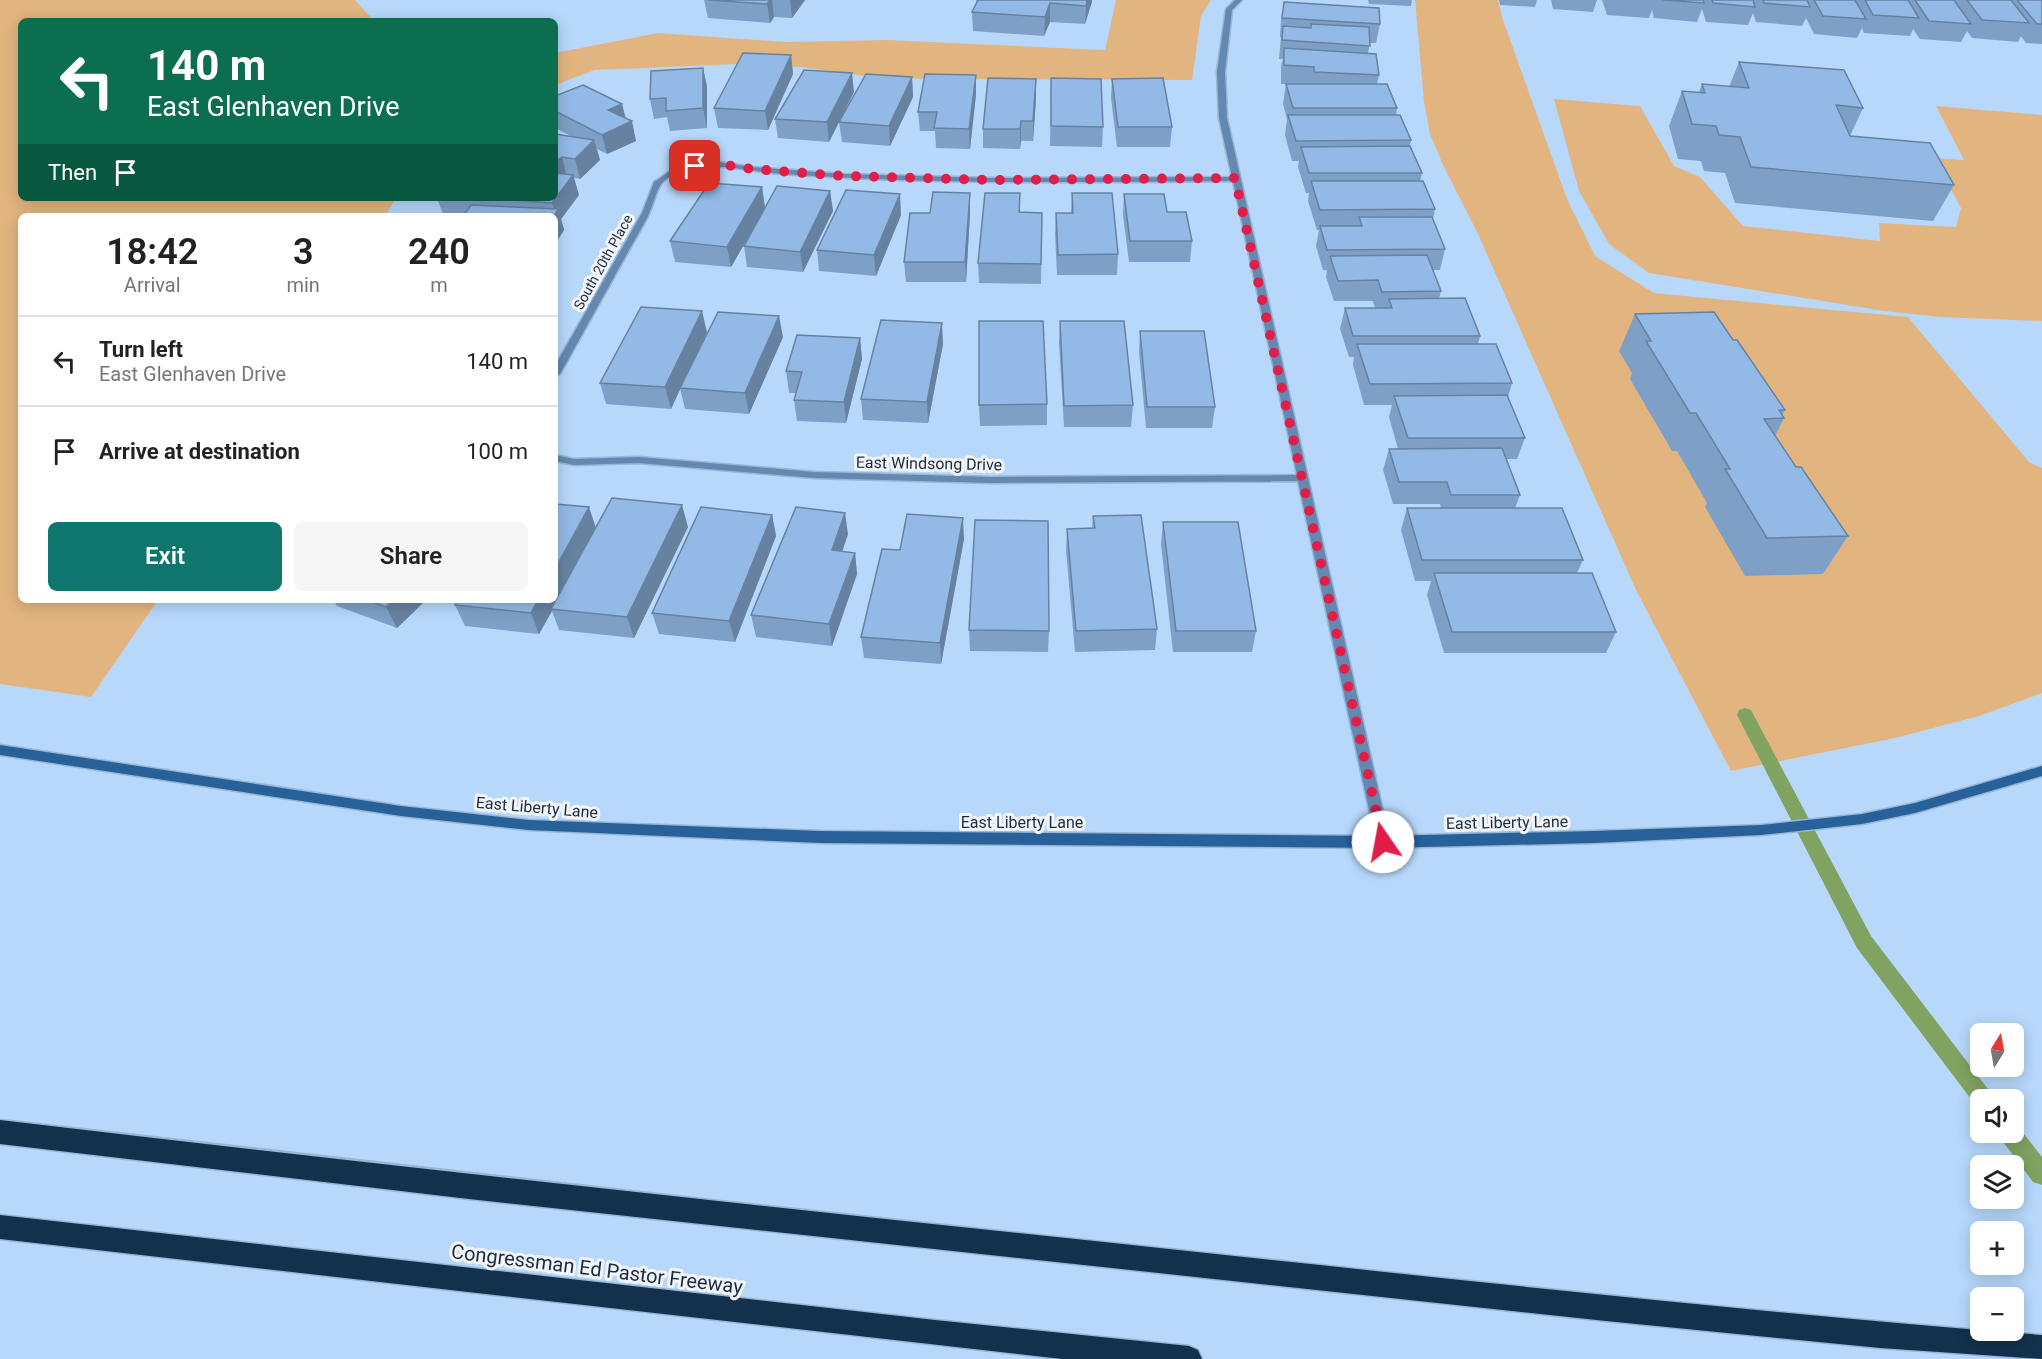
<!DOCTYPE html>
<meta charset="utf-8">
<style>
body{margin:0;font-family:Roboto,sans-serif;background:#f6f6f6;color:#222;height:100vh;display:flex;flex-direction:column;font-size:22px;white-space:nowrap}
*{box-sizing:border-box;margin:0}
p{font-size:20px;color:#767676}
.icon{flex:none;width:33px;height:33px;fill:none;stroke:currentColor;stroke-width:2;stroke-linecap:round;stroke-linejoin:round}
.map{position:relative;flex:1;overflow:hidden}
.side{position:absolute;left:18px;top:213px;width:540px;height:390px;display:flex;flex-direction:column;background:#fff;border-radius:9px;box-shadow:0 3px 15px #0003}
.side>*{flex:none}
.banner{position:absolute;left:18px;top:18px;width:540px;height:183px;border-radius:9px;box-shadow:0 3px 15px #0003;background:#0b6e4f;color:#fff;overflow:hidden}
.needle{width:39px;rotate:11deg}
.buttons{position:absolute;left:1970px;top:1023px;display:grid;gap:12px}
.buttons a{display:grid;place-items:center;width:54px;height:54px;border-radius:9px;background:#fff;box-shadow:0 3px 15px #0003;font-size:30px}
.pin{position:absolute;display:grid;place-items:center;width:51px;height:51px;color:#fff;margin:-26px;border-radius:12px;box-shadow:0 3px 9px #0006}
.me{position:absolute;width:66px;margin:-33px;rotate:348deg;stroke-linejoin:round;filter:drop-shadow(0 0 4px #0008)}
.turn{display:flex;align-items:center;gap:21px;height:126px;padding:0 30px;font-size:27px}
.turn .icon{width:78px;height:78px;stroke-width:2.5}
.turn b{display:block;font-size:42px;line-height:51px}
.then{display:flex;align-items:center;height:57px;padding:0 30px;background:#0003;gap:12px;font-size:22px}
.eta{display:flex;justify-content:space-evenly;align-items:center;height:102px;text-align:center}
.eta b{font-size:36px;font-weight:600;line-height:42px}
.button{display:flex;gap:12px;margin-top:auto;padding:12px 30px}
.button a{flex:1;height:69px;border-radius:9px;background:#0f766e;color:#fff;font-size:24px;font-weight:600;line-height:69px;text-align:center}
.button a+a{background:#f6f6f6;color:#222}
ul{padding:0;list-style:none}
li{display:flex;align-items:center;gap:18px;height:90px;padding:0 30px;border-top:2px solid #e0e0e0}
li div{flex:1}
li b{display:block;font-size:22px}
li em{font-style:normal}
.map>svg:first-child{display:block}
.green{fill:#e2b580}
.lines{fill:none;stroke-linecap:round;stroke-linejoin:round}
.stream{fill:#81a361;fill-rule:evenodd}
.street-casing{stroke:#98b6d5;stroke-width:3}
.secondary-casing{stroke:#98b6d5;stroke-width:3}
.highway-casing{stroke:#98b6d5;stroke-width:3}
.street{fill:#6488af;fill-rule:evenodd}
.secondary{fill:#28619a;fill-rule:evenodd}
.highway{fill:#13304d;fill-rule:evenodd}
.wall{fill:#7ea0c6}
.shaded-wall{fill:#6782a1}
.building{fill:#93bae6;stroke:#6782a1;stroke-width:1.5}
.route{stroke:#e11d48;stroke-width:10;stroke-dasharray:0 18}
.labels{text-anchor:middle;stroke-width:6;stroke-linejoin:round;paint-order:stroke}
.far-street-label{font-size:14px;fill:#1d2d3e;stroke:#f1f5fa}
.street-label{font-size:16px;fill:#1d2d3e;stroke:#f1f5fa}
.near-street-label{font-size:20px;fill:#1d2d3e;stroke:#f1f5fa}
</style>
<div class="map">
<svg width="2042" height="1359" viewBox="0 0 2042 1359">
<rect width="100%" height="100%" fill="#b7d8fb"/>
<!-- green -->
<g class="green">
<polygon points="0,0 355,0 374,21 21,21 21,198 396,198 385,216 21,216 21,600 158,600 91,697 0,684"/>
<polygon points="1116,0 1211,0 1201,16 1192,80 926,79 864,76 802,67 738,64 595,70 555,85 555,53 658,33 785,42 887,40 1105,50"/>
<polygon points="1415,0 1498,0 1503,20 1567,199 1595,256 1654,293 1908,317 2029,462 2042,468 2042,693 1979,716 1895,738 1731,771 1636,590 1478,234 1443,165 1430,134 1424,102"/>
<polygon points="1554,99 1640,106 1674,166 1700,177 1743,226 1880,241 1879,223 1956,227 1961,208 1934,158 1964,160 1936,106 2042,115 2042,321 1939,317 1884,311 1649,273 1609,244 1579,191"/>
</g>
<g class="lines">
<!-- stream -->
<g class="stream">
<polygon points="1745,708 1751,710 1871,936 1991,1093 1994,1100 1980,1100 1980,1109 1977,1107 1857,948 1737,715 1739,710"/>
<polygon points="2013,1123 2017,1125 2042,1157 2042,1185 2033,1182 2001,1139 1998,1132 2013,1132"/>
</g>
<!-- street casing -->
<g class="street-casing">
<path id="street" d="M1235,0H1242L1232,10L1225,72L1227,118L1390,842L1388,846L1383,848L1378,846L1376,842L1298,481L992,483L814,478L639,463L574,465L555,461V455L574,459L639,457L814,472L992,477L1297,475L1233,181C1079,182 925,185 771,173C739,170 688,155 662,183C656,190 652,210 646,220C617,271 589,323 560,374L555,377V366L642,213L654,182L676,167L712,161L752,167L843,174L991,178L1232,177L1219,118L1217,72L1226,9Z"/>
</g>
<!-- secondary casing -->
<g class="secondary-casing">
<polygon id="secondary" points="0,745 401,806 529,820 820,831 1383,836 1594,831 1761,825 1862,814 1915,803 2042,766 2042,776 1915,813 1862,824 1761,835 1594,843 1383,848 820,843 529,830 401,816 0,755"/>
</g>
<!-- highway casing -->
<g class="highway-casing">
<g id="highway">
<path d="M0,1120C390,1166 779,1208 1169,1249C1460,1280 1751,1312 2042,1335V1359L1880,1348L1606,1321L469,1199L0,1144Z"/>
<polygon points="0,1215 935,1320 1189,1346 1198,1350 1202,1359 1062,1359 0,1239"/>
</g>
</g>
<!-- street -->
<use href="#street" class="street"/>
<!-- secondary -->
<use href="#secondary" class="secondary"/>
<!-- highway -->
<use href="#highway" class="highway"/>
</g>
<!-- wall -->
<g class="wall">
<polygon points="704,0 805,0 792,18 774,17 770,23 708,18"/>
<polygon points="976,0 1092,0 1085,24 1050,22 1044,36 973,31 972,12 977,4"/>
<polygon points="1368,0 1412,0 1411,6 1369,4"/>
<polygon points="1499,0 1537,0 1535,7 1500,5"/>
<polygon points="1551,0 1597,0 1593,12 1553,9"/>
<polygon points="1602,0 2042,0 2042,44 2026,43 2021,36 2018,42 1972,38 1967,31 1961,42 1920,39 1913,29 1910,36 1864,33 1862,28 1857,38 1814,34 1806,18 1802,26 1756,22 1753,13 1748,25 1706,22 1702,9 1697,22 1654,18 1652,10 1649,18 1607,15"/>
<polygon points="1284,2 1380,24 1376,43 1370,43 1368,53 1379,75 1377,84 1397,108 1396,115 1411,140 1410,146 1422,173 1420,181 1435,209 1433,219 1445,249 1440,270 1433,270 1441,291 1439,299 1480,336 1478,344 1512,383 1508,397 1525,438 1517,459 1506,459 1520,495 1515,508 1583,560 1577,573 1616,632 1606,653 1444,653 1427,595 1431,581 1415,581 1401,530 1407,508 1441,508 1440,504 1393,504 1383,470 1389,449 1398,449 1389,417 1392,405 1364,405 1353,365 1354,357 1349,357 1340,329 1345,308 1375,308 1373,301 1334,301 1326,277 1327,270 1323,270 1316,246 1319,230 1317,230 1308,201 1309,193 1306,193 1298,167 1299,161 1292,161 1285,135 1287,119 1283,104 1286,84 1281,84 1281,67 1283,59 1279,59 1281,37 1280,37 1281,20"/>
<polygon points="791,55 793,74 768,130 718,128 714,108"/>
<polygon points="1739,62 1863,108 1850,136 1954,185 1933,221 1735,203 1725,173 1704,171 1701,161 1678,159 1669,126 1682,91 1699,92 1702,84 1729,87"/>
<polygon points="703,68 707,87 707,128 670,131 667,117 654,119 650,99"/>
<polygon points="976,75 976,94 970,149 936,148 935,131 920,131 918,112"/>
<polygon points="912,77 913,97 890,146 842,142 839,122"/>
<polygon points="1051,78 1103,127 1102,147 1050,146"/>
<polygon points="1036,79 1036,99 1033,141 1021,141 1020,149 983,148 983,129"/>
<polygon points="1112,79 1172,127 1170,147 1117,147 1111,98"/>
<polygon points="854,92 829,142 778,138 775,119"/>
<polygon points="555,96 622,104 625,118 636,141 607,154 597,149 600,160 580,179 574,178 579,195 561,219 564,230 555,244 555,216 463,216 443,214 437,198 555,198 555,134 573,137 555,128"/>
<polygon points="762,187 765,208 731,267 675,262 670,241"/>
<polygon points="830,191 833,211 803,272 747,267 744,246"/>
<polygon points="1020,193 1020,212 1042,213 1041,284 979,283 978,263"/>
<polygon points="1072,193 1118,254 1117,275 1057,275 1055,234 1056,213 1071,213"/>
<polygon points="1124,194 1167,212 1192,241 1190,262 1129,262 1123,215"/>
<polygon points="930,213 970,213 966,282 906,282 904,262"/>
<polygon points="901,215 876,276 819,271 817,250"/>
<polygon points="1635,314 1733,340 1785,410 1782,415 1784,418 1775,436 1796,467 1848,536 1823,574 1745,576 1705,507 1707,503 1677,451 1672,451 1630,379 1632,373 1619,351"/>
<polygon points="1060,321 1133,405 1131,427 1064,427 1059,342"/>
<polygon points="1140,331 1215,407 1212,428 1146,428 1139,352"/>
<polygon points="707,332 684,380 783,337 749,414 685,409 680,388 671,409 606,404 600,383"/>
<polygon points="860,338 862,359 846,423 797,421 794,400 796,393 789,393 786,371"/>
<polygon points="943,344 928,423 863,420 861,399"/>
<polygon points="1047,404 1047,425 980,426 979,405"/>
<polygon points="772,515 776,536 735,642 659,634 652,613"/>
<polygon points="1093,516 1157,629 1155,650 1075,652 1066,550 1067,529 1092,528"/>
<polygon points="1163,522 1256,631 1252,652 1173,652 1161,544"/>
<polygon points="595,527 688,527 634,638 559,630 552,611 539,634 465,626 455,605"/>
<polygon points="848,534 842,552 855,553 857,574 832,646 756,637 751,615"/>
<polygon points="964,539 941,664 864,658 861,637 900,550"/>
<polygon points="333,600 426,600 397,628 337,606"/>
<polygon points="969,630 1049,631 1048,652 970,651"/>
</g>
<!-- shaded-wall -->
<g class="shaded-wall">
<polygon points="770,0 772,0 774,17 770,23 767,4"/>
<polygon points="790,0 805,0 792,18"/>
<polygon points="1087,0 1092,0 1092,2 1085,24 1086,6"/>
<polygon points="1050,3 1050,22 1044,36 1045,17"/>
<polygon points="791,55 793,74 768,130 765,111"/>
<polygon points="703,68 707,87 707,128 703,108"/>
<polygon points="852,73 854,92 829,142 827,122"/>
<polygon points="976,75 976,94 970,149 969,129"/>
<polygon points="912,77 913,97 890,146 889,126"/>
<polygon points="1036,79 1036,99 1033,141 1033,121"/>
<polygon points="622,104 627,123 608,110"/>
<polygon points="632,121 636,141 607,154 602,135"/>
<polygon points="1021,121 1021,141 1020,149 1020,129"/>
<polygon points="594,140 600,160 580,179 575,159"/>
<polygon points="562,157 567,177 555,179 555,162"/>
<polygon points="573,175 579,195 561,219 564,230 555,244 555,216 554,216 555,214 552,203"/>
<polygon points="762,187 765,208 731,267 727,247"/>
<polygon points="830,191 833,211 803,272 800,252"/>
<polygon points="970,193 970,213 966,282 965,262"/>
<polygon points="900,194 901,215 876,276 874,255"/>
<polygon points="702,311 707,332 671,409 665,387"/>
<polygon points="779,316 783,337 749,414 745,393"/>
<polygon points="942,323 943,344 928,423 927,402"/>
<polygon points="860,338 862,359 846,423 844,402"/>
<polygon points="682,505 688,527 634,638 627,617"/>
<polygon points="589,507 596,528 551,609 552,611 539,634 531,613 538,600 555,600 555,569"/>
<polygon points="845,513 848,534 835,572 832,550"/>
<polygon points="772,515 776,536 735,642 729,621"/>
<polygon points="963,518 964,539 941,664 940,643"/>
<polygon points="855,553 857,574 832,646 829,624"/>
<polygon points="393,600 426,600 397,628 386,607"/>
</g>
<!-- building -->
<g class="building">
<polygon points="708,0 770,0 767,4"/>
<polygon points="978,0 1087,0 1086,6 1050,3 1045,17 972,12"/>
<polygon points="1663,0 1703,0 1704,3"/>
<polygon points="1712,0 1753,0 1755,7 1713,3"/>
<polygon points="1763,0 1807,0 1810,7 1764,3"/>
<polygon points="1814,0 1855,0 1866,19 1823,16"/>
<polygon points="1865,0 1908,0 1919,18 1873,15"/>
<polygon points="1915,0 1954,0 1971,24 1929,21"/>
<polygon points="1967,0 2011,0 2029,23 1982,20"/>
<polygon points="2017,0 2042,0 2042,24 2037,24"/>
<polygon points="1284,2 1379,8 1380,24 1282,18"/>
<polygon points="1311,24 1369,27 1370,46 1282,40 1283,26 1311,28"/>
<polygon points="1284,48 1376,54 1379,75 1314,72 1314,67 1284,65"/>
<polygon points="743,53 791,55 765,111 714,108"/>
<polygon points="1739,62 1844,70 1863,108 1836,105 1850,136 1930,143 1954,185 1751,167 1740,137 1719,135 1716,126 1692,124 1682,91 1705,93 1702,84 1749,88"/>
<polygon points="703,68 703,108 666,111 666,98 650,99 651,71"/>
<polygon points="804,70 852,73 827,122 775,119"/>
<polygon points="866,74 912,77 889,126 839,122"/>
<polygon points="925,74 976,75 969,129 934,128 937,112 918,112"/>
<polygon points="988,78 1036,79 1033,121 1021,121 1020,129 983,129"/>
<polygon points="1051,78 1101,79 1103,127 1051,126"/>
<polygon points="1163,78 1172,127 1118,127 1112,79"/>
<polygon points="1286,84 1387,84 1397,108 1293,108"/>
<polygon points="583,85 622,104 608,110 632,121 602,135 555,111 555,96"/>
<polygon points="1288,115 1400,115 1411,140 1296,141"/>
<polygon points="555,134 594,140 575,159 562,157 555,162"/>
<polygon points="1410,146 1422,173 1309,173 1301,147"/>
<polygon points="555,173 573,175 552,203 489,198 555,198"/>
<polygon points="1311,181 1423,181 1435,209 1320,210"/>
<polygon points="709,183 762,187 727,247 670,241"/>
<polygon points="777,186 830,191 800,252 744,246"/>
<polygon points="846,190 900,194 874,255 817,250"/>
<polygon points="933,192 970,193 965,262 904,262 910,213 930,213"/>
<polygon points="985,193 1020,193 1019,212 1042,213 1041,264 978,263"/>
<polygon points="1072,193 1112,193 1118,254 1058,255 1056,213 1073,213"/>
<polygon points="1124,194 1164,194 1167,212 1186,212 1192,241 1130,241"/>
<polygon points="471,205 558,209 554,216 463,216"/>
<polygon points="1359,217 1432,217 1445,249 1327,250 1320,226 1362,226"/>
<polygon points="1427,255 1441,291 1382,292 1378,280 1338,281 1330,256"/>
<polygon points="1465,298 1480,336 1353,336 1345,308 1392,308 1389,299"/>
<polygon points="641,307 702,311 665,387 600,383"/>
<polygon points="718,312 779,316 745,393 680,388"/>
<polygon points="1714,312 1733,340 1737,340 1785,410 1779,410 1784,418 1764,419 1796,467 1801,467 1848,536 1767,538 1725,469 1730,469 1696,413 1690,413 1646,341 1651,341 1635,314"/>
<polygon points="881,320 942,323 927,402 861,399"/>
<polygon points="979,321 1043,321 1047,404 979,405"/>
<polygon points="1060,321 1124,321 1133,405 1064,406"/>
<polygon points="1140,331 1204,331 1215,407 1147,407"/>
<polygon points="797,335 860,338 844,402 794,400 802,372 786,371"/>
<polygon points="1357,344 1496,344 1512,383 1370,384"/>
<polygon points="1507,395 1525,438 1408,438 1394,396"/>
<polygon points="1502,448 1520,495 1451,495 1447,482 1399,482 1389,449"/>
<polygon points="612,498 682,505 627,617 551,609"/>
<polygon points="555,504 589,507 555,569"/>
<polygon points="701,507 772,515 729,621 652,613"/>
<polygon points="796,507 845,513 832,550 855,553 829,624 751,615"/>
<polygon points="1407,508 1562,508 1583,560 1422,560"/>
<polygon points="907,514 963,518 940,643 861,637 882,549 900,550"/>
<polygon points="1141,515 1157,629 1076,631 1067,529 1095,528 1093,516"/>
<polygon points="975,520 1048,521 1049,631 969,630"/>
<polygon points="1163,522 1238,522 1256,631 1176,631"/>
<polygon points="1434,573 1592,573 1616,632 1452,632"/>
<polygon points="367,600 393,600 386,607"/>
<polygon points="458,600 538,600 531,613 455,605"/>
</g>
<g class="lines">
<!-- route -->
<polyline class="route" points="695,166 712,163 752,169 843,176 992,180 1235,178 1383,842"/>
</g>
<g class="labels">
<!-- far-street labels -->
<g class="far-street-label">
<text transform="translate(603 262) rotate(-61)" y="5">South 20th Place</text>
</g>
<!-- street labels -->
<g class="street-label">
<text transform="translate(929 463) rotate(1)" y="6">East Windsong Drive</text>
<text transform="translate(537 807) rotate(5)" y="6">East Liberty Lane</text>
<text x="1022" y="828">East Liberty Lane</text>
<text transform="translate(1507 822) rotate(-1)" y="6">East Liberty Lane</text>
</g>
<!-- near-street labels -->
<g class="near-street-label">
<text transform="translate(597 1269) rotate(7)" y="7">Congressman Ed Pastor Freeway</text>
</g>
</g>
</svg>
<div class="buttons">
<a><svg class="needle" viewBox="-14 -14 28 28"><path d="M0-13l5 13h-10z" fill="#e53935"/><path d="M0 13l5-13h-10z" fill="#767676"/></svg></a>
<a><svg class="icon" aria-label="sound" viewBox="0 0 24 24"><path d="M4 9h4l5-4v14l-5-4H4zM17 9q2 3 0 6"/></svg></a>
<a><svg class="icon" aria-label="layers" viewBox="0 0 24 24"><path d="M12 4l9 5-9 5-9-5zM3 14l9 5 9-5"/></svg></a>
<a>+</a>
<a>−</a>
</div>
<div class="pin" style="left:695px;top:166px;background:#d93025"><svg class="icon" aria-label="arrive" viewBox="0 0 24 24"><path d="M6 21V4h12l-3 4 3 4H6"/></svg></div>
<svg class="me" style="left:1383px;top:842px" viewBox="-20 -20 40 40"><circle r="19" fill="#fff"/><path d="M0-13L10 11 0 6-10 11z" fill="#e11d48"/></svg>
<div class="banner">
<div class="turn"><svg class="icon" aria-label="left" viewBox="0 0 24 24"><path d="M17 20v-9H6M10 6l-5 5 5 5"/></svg><div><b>140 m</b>East Glenhaven Drive</div></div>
<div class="then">Then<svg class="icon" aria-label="arrive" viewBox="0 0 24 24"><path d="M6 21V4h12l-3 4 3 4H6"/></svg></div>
</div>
<section class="side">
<div class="eta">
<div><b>18:42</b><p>Arrival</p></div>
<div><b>3</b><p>min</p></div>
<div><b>240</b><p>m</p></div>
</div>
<ul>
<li><svg class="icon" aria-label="left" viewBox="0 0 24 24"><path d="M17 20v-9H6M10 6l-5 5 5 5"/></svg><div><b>Turn left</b><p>East Glenhaven Drive</p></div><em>140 m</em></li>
<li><svg class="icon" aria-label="arrive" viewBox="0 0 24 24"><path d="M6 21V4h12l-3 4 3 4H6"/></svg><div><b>Arrive at destination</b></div><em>100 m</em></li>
</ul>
<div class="button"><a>Exit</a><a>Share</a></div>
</section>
</div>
